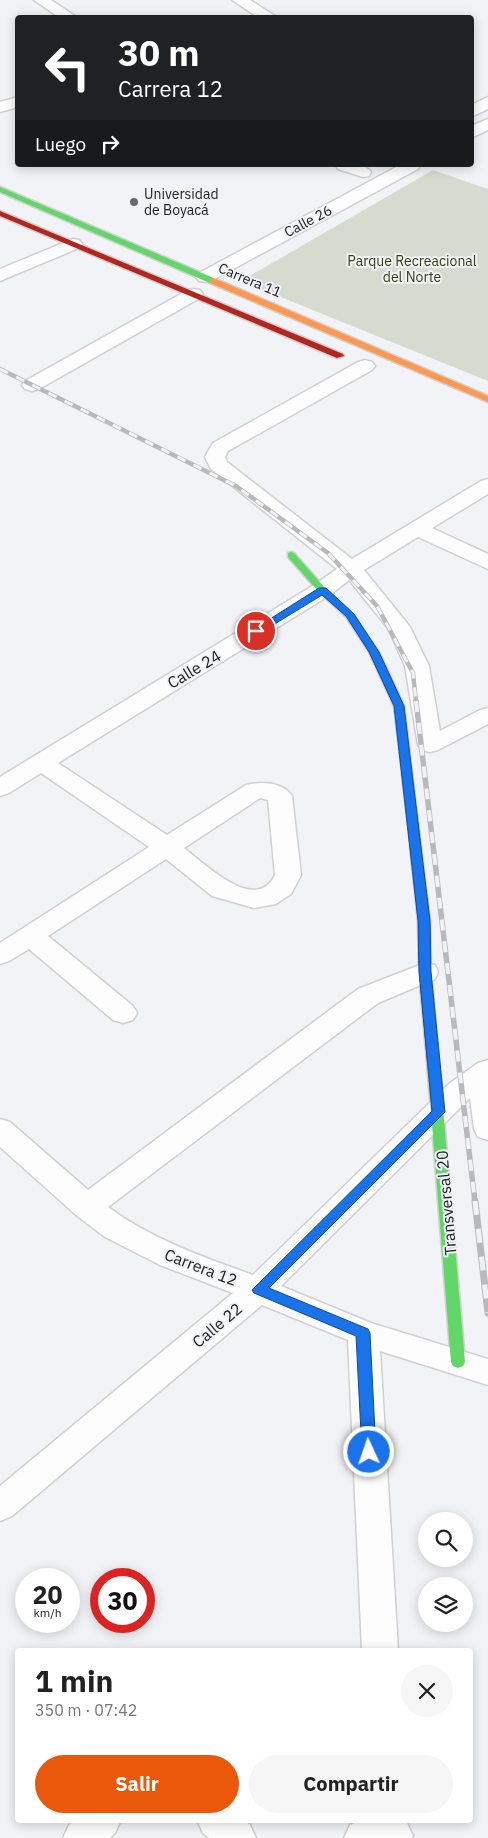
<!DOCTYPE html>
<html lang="es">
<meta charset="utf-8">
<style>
body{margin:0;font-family:"IBM Plex Sans",sans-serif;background:#f6f6f6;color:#222;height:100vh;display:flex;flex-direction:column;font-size:19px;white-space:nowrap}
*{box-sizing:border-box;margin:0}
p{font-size:16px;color:#767676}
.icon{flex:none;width:28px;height:28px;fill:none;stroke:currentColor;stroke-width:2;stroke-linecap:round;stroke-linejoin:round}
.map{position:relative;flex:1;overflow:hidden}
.side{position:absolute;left:15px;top:1648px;width:458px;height:175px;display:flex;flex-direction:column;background:#fff;border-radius:5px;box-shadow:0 2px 12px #0003}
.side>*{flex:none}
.guide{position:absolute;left:15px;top:15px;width:459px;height:152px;border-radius:5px;box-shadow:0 2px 12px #0003;background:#202124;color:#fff;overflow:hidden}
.fabs{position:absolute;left:418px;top:1512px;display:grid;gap:10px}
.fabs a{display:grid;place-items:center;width:55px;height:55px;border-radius:50%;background:#fff;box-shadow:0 2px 12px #0003;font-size:25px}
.speed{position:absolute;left:15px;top:1568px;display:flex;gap:10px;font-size:25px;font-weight:700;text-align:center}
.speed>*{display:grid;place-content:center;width:65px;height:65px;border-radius:50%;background:#fff;box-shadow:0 2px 12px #0003;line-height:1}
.speed small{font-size:12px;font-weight:400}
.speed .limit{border:8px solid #d22;background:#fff;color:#111}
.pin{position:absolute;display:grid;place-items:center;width:42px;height:42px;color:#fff;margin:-21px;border:2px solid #fff;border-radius:50%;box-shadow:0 1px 5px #0007}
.me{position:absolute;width:55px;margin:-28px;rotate:357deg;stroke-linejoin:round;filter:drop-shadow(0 0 4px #0008)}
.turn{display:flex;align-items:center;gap:18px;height:105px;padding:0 20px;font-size:22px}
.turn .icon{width:65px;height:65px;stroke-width:2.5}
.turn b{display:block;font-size:35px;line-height:42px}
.then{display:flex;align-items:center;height:48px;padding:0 20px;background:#0003;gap:10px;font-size:19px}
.round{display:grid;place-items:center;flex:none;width:52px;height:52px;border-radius:26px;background:#f6f6f6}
.headline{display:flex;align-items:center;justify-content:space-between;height:85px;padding:0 20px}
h1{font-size:30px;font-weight:700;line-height:38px}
.button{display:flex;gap:10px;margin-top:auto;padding:10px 20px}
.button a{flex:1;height:58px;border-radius:30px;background:#ea580c;color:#fff;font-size:20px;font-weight:700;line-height:58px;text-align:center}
.button a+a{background:#f6f6f6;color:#222}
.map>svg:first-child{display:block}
.green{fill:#d5dbcf}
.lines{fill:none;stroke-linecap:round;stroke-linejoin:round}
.street-casing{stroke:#d0d0d3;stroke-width:3}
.fast-casing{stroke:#d0d0d3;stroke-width:3}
.slow-casing{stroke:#d0d0d3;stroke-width:3}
.jam-casing{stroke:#d0d0d3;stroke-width:3}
.street{fill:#fdfdfe;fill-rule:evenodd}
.fast{fill:#63d668;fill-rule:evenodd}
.slow{fill:#ff974d;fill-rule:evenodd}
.jam{fill:#b3261e;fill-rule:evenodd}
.rail-far2-casing{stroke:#b9b9bb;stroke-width:4.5}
.rail-far1-casing{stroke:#b9b9bb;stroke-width:5.5}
.rail-casing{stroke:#b9b9bb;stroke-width:7}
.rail-far2{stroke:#f1f2f8;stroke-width:3;stroke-dasharray:9;stroke-linecap:butt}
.rail-far1{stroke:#f1f2f8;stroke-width:4;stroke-dasharray:11;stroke-linecap:butt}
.rail{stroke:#f1f2f8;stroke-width:5;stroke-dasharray:14;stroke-linecap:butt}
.route{fill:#1a73e8;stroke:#114b97}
.poi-dot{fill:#6a6a6e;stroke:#f1f2f8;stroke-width:2}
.labels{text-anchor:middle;stroke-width:4;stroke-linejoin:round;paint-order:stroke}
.far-poi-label{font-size:14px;fill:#212124;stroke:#f1f2f8;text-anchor:start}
.far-street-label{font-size:14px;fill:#212124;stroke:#f1f2f8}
.far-park-label{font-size:14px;fill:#32420c;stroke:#f1f2f8}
.street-label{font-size:16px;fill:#212124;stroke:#f1f2f8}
</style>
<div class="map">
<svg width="488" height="1838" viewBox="0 0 488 1838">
<rect width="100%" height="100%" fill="#f2f3f7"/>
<!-- green -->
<polygon class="green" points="433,170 488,189 488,381 241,281"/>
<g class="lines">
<!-- street casing -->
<g class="street-casing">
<g id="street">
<polygon points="34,0 51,0 78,18 60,18"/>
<polygon points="232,0 250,0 278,18 259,18"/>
<polygon points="18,97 18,107 0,112 0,102"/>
<polygon points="488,97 488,109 471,117 471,105"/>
<polygon points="488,119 488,130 471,138 471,126"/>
<path d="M336,165C347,165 364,162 371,172L369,176L363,177L338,169Z"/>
<polygon points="400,165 420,165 418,169 211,281 205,282 199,281 196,277 199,273"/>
<polygon points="73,239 79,240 82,244 79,248 0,281 0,269"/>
<polygon points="194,289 200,290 203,294 200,298 39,389 32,391 25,389 22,385 25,381 188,290"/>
<path d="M365,360L372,362L375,366L372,370L228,451L225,457L227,462L352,559L481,481L488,479V494L432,528L488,554V569L418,537L364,570L410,627L429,666L440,731L480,710L488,708V724L438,750L430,752L422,750L418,745L405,666L388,628L349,580L330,595L58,763L167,835L246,785C261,781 283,782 292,796L301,875L291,894L276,904L254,908L212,896L166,859L48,936L133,1006L137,1013L133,1020L123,1023L113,1020L29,949L9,961L0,964V943L149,847L41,773L9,793L0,796V777L314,585L337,569L211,469L205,457L213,443L358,362ZM260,798L268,800L275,875C256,915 204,863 184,848Z"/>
<path d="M425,963L435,965L438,972L435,979L378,1003L108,1207C151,1239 203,1257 253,1275L450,1083L478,1063L488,1060V1140L478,1137L474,1129L470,1098L281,1286L371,1323L488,1359V1385L380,1351L398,1650H362L348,1340L262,1305L12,1516L0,1521V1486L233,1293L160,1265L105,1237L76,1215L0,1147V1119L10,1122L88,1190L358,989Z"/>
<polygon points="74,1820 121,1820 115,1833 110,1838 63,1838 69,1825"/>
<polygon points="197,1820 245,1820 250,1825 256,1838 209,1838 203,1833"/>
<polygon points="362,1820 400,1820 407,1823 413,1836 412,1838 344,1838 350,1825"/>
</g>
</g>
<!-- fast casing -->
<g class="fast-casing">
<g id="fast">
<polygon points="0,187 216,279 217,281 210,283 0,192"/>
<polygon points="291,552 294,553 325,588 352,613 379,652 404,706 418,824 417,826 413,827 408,824 394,706 369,652 346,617 319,592 288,557 288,553"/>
<polygon points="433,1058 437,1059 439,1062 465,1362 463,1366 458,1368 453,1366 451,1362 427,1062 429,1059"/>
</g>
</g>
<!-- slow casing -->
<g class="slow-casing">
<polygon id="slow" points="210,279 216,279 488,396 488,402 210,283"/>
</g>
<!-- jam casing -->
<g class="jam-casing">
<g id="jam">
<polygon points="0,211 343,354 344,356 337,358 0,216"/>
<polygon points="413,821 418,824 430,921 431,972 439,1062 437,1065 429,1065 427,1062 419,972 418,921 408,824"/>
</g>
</g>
<!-- street -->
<use href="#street" class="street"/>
<!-- fast -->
<use href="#fast" class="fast"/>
<!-- slow -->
<use href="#slow" class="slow"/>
<!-- jam -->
<use href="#jam" class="jam"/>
<!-- rail-far2 casing -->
<g class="rail-far2-casing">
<polyline id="rail-far2" points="0,369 236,486 328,553 377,606 413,673 416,702"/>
</g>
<!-- rail-far1 casing -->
<g class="rail-far1-casing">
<polyline id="rail-far1" points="416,701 475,1202"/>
</g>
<!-- rail casing -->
<g class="rail-casing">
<polyline id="rail" points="475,1201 488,1313"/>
</g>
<!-- rail-far2 -->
<use href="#rail-far2" class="rail-far2"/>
<!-- rail-far1 -->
<use href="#rail-far1" class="rail-far1"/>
<!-- rail -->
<use href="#rail" class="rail"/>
</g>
<!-- route -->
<polygon class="route" points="319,588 326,588 354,614 379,652 404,706 430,921 431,972 445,1112 269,1288 368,1329 370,1333 376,1452 374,1456 369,1458 364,1456 362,1452 356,1336 254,1293 252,1290 432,1111 419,972 418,921 394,706 369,652 346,616 322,595 260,633 256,634 251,631"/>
<!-- markers -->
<circle class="poi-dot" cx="134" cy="202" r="5"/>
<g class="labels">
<!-- far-poi labels -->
<g class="far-poi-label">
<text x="144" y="199">Universidad<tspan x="144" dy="16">de Boyacá</tspan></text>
</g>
<!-- far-street labels -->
<g class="far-street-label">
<text transform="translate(308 221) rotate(-28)" y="5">Calle 26</text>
<text transform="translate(250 280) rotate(23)" y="5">Carrera 11</text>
</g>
<!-- far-park labels -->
<g class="far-park-label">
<text x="412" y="266">Parque Recreacional<tspan x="412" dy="16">del Norte</tspan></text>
</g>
<!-- street labels -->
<g class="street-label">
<text transform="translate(194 669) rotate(-31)" y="6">Calle 24</text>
<text transform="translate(446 1203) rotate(-95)" y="6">Transversal 20</text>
<text transform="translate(201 1267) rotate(21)" y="6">Carrera 12</text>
<text transform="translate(217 1325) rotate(-40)" y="6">Calle 22</text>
</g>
</g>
</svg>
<div class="fabs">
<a><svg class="icon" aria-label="search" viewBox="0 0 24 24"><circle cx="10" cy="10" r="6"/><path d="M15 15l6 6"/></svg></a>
<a><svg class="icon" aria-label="layers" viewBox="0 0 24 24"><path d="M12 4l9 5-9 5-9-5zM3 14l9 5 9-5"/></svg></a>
</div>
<div class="speed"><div>20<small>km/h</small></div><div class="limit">30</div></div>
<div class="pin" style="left:256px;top:631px;background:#d93025"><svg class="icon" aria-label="arrive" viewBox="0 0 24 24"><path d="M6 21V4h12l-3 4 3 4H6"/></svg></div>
<svg class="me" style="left:369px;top:1452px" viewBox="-20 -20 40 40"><circle r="17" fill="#1a73e8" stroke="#fff" stroke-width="3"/><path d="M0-11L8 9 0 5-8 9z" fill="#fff"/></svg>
<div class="guide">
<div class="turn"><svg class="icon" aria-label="left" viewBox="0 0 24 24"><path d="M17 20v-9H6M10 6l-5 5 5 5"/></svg><div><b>30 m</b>Carrera 12</div></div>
<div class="then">Luego<svg class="icon" aria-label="right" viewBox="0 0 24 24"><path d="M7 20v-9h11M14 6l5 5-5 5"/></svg></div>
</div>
<section class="side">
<div class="headline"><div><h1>1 min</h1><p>350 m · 07:42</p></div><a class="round"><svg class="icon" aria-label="close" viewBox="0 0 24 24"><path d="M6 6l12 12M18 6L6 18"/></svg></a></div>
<div class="button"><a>Salir</a><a>Compartir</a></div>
</section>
</div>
